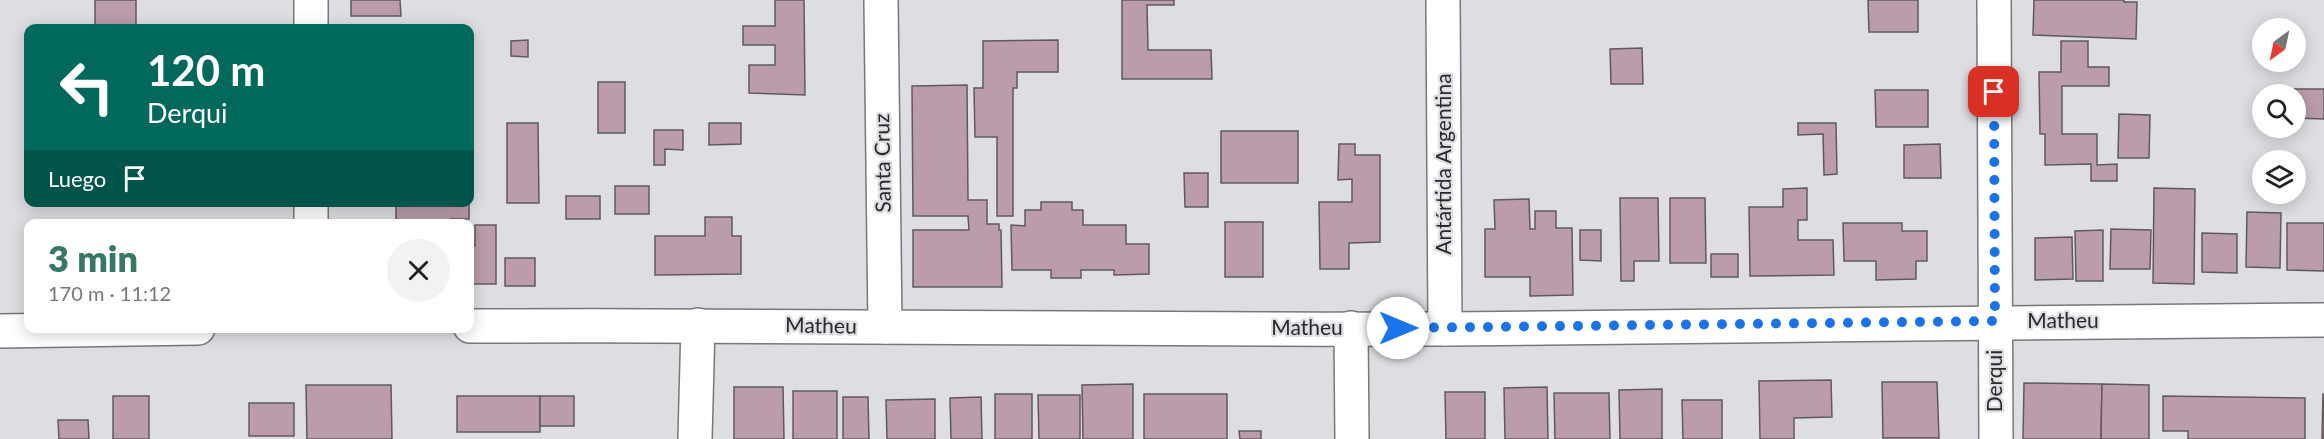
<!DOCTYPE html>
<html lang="es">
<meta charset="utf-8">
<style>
body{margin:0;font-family:Lato,sans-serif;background:#f2f2f2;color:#222;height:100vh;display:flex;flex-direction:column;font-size:22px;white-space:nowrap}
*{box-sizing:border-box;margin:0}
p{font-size:20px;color:#767676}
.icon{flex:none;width:33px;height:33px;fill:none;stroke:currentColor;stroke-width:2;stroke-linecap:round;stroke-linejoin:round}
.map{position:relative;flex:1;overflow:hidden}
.details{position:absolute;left:24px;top:219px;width:450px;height:114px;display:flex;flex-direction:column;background:#fff;border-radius:12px;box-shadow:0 3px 15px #0003}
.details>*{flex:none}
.hud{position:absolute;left:24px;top:24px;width:450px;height:183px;border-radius:12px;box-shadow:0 3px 15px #0003;background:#00695c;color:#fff;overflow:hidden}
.needle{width:39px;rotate:213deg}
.fabs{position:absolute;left:2252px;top:18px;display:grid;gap:12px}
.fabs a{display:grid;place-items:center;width:54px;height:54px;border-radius:50%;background:#fff;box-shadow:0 3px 15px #0003;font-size:30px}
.pin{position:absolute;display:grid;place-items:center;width:51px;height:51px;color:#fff;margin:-26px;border-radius:12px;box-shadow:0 3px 9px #0006}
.me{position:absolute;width:66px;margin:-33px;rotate:90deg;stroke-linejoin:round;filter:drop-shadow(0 0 4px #0008)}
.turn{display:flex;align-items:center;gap:21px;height:126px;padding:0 24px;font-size:27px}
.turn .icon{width:78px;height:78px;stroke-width:2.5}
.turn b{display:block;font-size:42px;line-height:51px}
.then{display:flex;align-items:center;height:57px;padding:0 24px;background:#0003;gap:12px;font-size:22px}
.round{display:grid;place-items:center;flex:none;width:63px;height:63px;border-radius:32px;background:#f2f2f2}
.summary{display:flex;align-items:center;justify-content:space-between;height:102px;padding:0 24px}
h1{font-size:36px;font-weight:800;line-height:45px;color:#367767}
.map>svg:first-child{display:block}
.building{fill:#ba9cab;stroke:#5f5b5d;stroke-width:1.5}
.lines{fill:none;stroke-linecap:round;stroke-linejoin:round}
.minor-casing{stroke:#78777b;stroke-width:36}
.minor{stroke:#fff;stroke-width:33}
.route{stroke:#1a73e8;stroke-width:10;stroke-dasharray:0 18}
.labels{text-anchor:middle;stroke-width:4.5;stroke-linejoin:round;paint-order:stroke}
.street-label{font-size:21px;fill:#2a2a2c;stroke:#dedde2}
</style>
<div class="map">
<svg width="2324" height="439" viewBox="0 0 2324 439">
<rect width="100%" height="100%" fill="#dedde2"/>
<!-- building -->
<g class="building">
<rect x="95" y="0" width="41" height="28"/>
<polygon points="351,0 400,0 401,16 351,16"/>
<polygon points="775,0 804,0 805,95 749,93 749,65 775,65 775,45 743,45 743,26 775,26"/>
<polygon points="1122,0 1174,0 1174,5 1147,5 1148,50 1211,50 1212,79 1122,79"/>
<polygon points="1868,0 1918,0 1918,32 1869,32"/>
<polygon points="2034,0 2124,0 2124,2 2137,2 2136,39 2033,35"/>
<polygon points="528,40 528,57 511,56 511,41"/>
<polygon points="1058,40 1058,72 1017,72 1017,88 1013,88 1013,216 997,216 997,137 975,137 974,88 983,88 983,41"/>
<polygon points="2061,41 2088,41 2088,67 2109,67 2109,86 2062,86 2062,134 2097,134 2097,165 2117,164 2117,181 2091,181 2091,164 2045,165 2045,134 2040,134 2039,72 2061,72"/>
<polygon points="1642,48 1643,84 1611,84 1610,49"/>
<rect x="598" y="82" width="27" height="51"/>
<polygon points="967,85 968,200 987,200 987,224 999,224 999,230 1001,230 1002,287 913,287 913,230 969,230 968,216 913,216 912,86"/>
<polygon points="2291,89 2324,89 2324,119 2295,118 2295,94 2291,94"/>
<polygon points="1875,90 1928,90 1928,127 1876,127"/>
<polygon points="2119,114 2150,115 2149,158 2118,158"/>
<polygon points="507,123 538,123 539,203 507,203"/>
<polygon points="709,123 741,123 741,144 709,145"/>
<polygon points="1798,123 1836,123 1837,174 1824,175 1823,134 1798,135"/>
<polygon points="654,130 683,130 683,150 665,149 665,165 654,165"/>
<rect x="1221" y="131" width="77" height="52"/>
<polygon points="1339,144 1355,144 1355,155 1380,155 1380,242 1349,243 1349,269 1320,269 1319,202 1352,202 1352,179 1338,180"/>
<polygon points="1940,144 1941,178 1904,178 1904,145"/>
<polygon points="1184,173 1208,173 1208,207 1185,207"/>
<rect x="615" y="186" width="34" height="28"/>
<polygon points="1807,188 1807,220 1798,220 1798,240 1833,240 1834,275 1750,276 1749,207 1783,207 1783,189"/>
<polygon points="2154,188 2195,189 2194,284 2153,283"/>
<rect x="566" y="196" width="34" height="23"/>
<polygon points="1620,198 1658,198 1659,261 1634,261 1634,281 1621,281"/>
<polygon points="1670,198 1705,198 1706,263 1670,263"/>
<polygon points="1529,199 1530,229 1535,229 1535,211 1556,211 1556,228 1572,228 1573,295 1530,296 1530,277 1485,277 1485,229 1495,229 1494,200"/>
<polygon points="396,202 469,202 469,219 451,219 451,224 396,224"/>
<polygon points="1041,202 1072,202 1072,210 1083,210 1083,225 1126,225 1126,244 1149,244 1149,274 1114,275 1114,270 1081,270 1081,278 1051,278 1051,270 1012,270 1011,225 1025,226 1025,210 1041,210"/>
<polygon points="2247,212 2281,213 2280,268 2246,267"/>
<polygon points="705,217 732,217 732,236 741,236 741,274 655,275 655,236 705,236"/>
<rect x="1225" y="222" width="38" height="55"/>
<polygon points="1843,223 1902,223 1902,231 1927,231 1927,261 1916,261 1916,279 1876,280 1876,261 1844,261"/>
<polygon points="2287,223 2324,223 2324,271 2287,270"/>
<polygon points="475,225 496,225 496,284 470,284 470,246 475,246"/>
<polygon points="2111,229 2151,230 2150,269 2110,269"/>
<polygon points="1580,230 1601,230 1601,261 1580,260"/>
<polygon points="2103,230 2103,281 2076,281 2075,231"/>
<polygon points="2202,233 2237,234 2237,273 2202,272"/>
<polygon points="2072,237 2073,279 2035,280 2035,238"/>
<rect x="1711" y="254" width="27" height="23"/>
<rect x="505" y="258" width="30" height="28"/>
<polygon points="1831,380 1832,417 1794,418 1794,439 1760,439 1759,381"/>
<polygon points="1882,382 1937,382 1939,438 1883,438"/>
<polygon points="2024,383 2102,384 2101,439 2023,439"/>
<polygon points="1133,384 1133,439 1083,439 1082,385"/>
<polygon points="2102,384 2149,385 2149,439 2101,439"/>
<polygon points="306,385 391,385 392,439 307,439"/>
<polygon points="734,387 783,387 784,439 734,439"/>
<polygon points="1547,387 1548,439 1505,439 1504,388"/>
<polygon points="1662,389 1662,439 1620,439 1619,390"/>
<rect x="793" y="391" width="44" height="48"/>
<polygon points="1445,392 1485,392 1485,439 1446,439"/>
<polygon points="1554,393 1609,393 1610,439 1555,439"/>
<rect x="995" y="394" width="37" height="45"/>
<rect x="1144" y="394" width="83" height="45"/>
<polygon points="2323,394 2324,394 2324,439 2322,439"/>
<polygon points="1038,395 1080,395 1080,439 1039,439"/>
<rect x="113" y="396" width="36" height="43"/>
<rect x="457" y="396" width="83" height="36"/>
<rect x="540" y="396" width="34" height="30"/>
<polygon points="2163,396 2305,398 2305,439 2188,439 2188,431 2163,431"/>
<polygon points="843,397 868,397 869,439 843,439"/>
<polygon points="981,397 982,439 951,439 950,398"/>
<polygon points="935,399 935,439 887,439 886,400"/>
<polygon points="1682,400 1722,400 1722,439 1683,439"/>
<rect x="249" y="403" width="45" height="33"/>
<polygon points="58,420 88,420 89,439 59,439"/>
<polygon points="1239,431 1261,431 1261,439 1240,439"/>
</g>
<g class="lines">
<!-- minor casing -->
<g class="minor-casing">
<g id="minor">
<polyline points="881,0 885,327"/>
<polyline points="1443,0 1445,329"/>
<polyline points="1994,0 1996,439"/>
<polyline points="311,28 311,0"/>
<polyline points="311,224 311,202"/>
<path d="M470,326C796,324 1122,331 1448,329C1740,327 2032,321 2324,320"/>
<polyline points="1351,328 1352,439"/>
<polyline points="0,331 198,328"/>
<polyline points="695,439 698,325"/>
</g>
</g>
<!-- minor -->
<use href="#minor" class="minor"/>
</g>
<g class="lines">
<!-- route -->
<polyline class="route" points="1398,328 1995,321 1994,92"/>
</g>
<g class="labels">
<!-- street labels -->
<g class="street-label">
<text transform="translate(883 163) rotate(-91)" y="7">Santa Cruz</text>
<text transform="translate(1444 164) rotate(-90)" y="7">Antártida Argentina</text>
<text x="2063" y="328">Matheu</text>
<text transform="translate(821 326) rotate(1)" y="7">Matheu</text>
<text x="1307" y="335">Matheu</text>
<text transform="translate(1995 381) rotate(-90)" y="7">Derqui</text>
</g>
</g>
</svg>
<div class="fabs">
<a><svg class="needle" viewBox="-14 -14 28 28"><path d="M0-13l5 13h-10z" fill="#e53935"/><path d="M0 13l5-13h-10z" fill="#767676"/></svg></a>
<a><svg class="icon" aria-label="search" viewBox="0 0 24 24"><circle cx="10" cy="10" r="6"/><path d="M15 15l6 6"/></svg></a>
<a><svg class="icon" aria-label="layers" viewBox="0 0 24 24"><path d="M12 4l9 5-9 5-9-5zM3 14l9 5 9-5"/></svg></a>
</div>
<div class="pin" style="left:1994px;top:92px;background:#d93025"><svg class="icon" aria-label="arrive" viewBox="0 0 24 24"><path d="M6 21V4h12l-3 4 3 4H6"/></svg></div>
<svg class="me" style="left:1398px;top:328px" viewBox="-20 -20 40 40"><circle r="19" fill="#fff"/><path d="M0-13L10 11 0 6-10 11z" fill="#1a73e8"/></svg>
<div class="hud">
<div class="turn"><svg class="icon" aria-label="left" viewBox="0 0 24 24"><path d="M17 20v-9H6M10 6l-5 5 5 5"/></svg><div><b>120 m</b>Derqui</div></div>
<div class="then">Luego<svg class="icon" aria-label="arrive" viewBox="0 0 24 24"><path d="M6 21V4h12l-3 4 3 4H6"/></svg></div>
</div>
<section class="details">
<div class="summary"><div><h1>3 min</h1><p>170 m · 11:12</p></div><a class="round"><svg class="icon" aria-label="close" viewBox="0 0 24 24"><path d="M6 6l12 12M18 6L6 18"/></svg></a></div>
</section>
</div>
